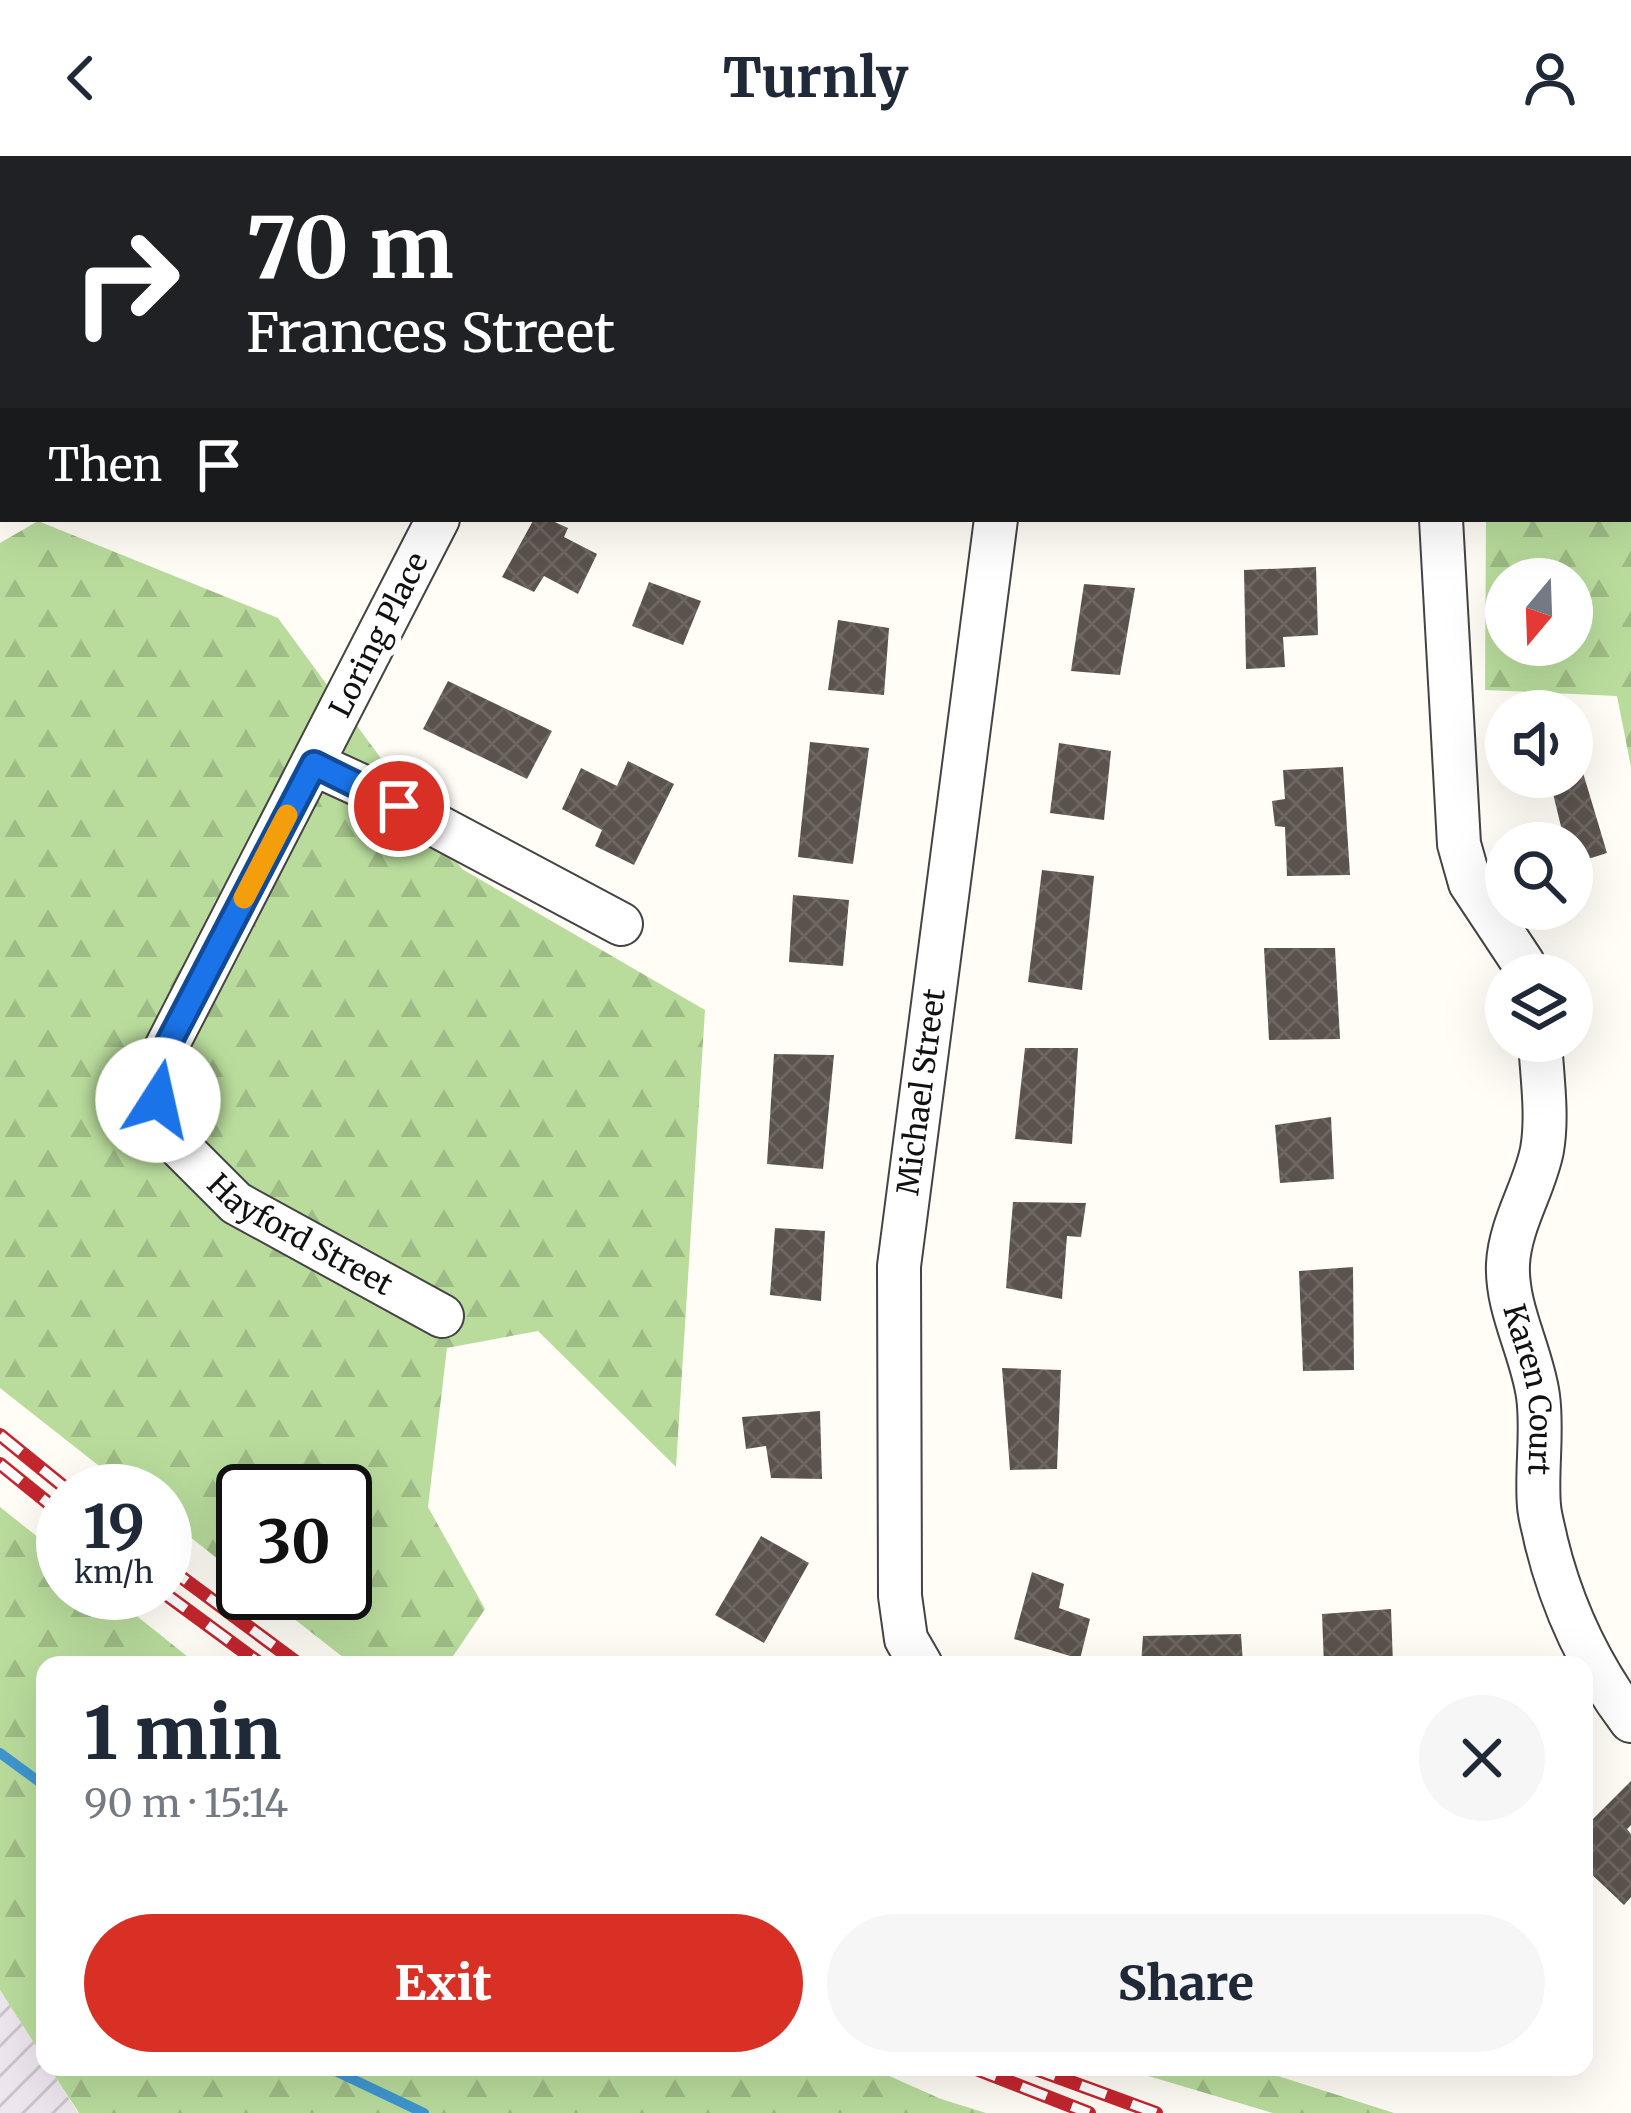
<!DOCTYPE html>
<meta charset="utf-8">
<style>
body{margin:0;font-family:Merriweather,serif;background:#f6f6f7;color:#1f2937;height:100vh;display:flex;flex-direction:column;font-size:45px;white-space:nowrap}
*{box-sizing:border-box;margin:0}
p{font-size:39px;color:#747a83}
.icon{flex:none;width:66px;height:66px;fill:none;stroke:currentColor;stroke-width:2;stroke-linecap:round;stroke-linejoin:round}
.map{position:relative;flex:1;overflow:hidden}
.sheet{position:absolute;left:36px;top:1500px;width:1557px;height:420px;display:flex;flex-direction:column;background:#fff;border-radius:24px;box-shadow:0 12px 48px #0002}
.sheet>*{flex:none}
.hud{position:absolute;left:0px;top:0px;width:1632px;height:366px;box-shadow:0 12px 48px #0002;background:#202124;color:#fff;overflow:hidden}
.needle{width:78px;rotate:199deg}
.buttons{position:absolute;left:1485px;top:402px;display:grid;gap:24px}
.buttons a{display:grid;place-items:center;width:108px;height:108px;border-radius:50%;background:#fff;box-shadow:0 12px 48px #0002;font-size:60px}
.speed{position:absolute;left:36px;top:1308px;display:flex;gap:24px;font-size:60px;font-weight:700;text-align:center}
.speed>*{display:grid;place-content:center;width:156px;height:156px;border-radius:50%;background:#fff;box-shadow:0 12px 48px #0002;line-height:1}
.speed small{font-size:30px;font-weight:400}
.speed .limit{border:6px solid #111;border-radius:18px;background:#fff;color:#111}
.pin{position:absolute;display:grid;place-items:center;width:102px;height:102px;color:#fff;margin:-51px;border:6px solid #fff;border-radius:50%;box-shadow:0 3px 12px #0007}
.me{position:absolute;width:132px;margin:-66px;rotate:10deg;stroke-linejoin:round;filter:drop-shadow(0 0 9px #0008)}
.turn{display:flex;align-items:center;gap:42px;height:252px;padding:0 48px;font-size:54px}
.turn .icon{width:156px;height:156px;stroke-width:2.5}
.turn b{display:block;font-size:84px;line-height:102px}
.then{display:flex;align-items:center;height:114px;padding:0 48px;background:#0003;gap:24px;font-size:45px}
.round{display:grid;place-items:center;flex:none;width:126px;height:126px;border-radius:63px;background:#f6f6f7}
.head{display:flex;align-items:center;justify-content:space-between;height:204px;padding:0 48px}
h1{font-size:72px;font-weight:800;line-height:90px}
.action{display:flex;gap:24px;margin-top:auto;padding:24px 48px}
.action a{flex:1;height:138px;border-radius:72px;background:#d93025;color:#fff;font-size:48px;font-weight:800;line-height:138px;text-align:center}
.action a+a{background:#f6f6f7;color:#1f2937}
header{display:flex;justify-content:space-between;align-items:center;height:156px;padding:0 48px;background:#fff;font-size:54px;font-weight:800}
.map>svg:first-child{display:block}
.industrial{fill:url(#industrial-furrows)}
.forest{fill:url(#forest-firs);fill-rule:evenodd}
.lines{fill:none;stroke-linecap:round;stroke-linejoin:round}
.stream{stroke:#3f96cf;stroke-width:10}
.building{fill:url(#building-cross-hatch)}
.minor-casing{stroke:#444;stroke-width:46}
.minor{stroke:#fff;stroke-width:42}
.rail-casing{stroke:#c4262e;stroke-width:14}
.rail{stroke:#fff;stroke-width:9;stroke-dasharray:27;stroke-linecap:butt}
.route-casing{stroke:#114b97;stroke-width:30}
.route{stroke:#1a73e8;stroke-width:21}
.slow{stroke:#f59e0b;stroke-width:21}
.labels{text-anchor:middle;stroke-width:12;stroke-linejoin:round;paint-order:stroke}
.street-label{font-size:30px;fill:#111;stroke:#fff}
</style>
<header><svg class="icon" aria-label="back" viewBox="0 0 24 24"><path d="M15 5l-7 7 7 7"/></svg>Turnly<svg class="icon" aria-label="person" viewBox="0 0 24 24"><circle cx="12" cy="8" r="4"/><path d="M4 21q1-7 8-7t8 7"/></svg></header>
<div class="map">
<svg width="1631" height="1957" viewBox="0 0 1631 1957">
<defs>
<pattern id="industrial-furrows" width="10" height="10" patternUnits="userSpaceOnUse" patternTransform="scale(3)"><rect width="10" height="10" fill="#eee6ef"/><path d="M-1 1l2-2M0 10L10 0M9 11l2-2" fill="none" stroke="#cbc4cc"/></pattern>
<pattern id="forest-firs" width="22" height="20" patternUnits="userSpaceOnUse" patternTransform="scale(3)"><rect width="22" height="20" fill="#b9dc9c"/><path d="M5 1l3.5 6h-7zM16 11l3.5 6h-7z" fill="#9ebc85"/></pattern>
<pattern id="building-cross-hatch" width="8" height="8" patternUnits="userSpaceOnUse" patternTransform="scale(3)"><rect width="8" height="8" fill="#5a524d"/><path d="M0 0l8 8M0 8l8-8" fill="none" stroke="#6d6662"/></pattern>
</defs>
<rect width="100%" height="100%" fill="#fffdf5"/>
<!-- industrial -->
<polygon class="industrial" points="0,1834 45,1904 45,1911 49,1911 78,1957 0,1957"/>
<!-- forest -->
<g class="forest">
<path d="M1629,353L1631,358V611L1617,540L1485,534L1486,363H1629ZM1572,423V489H1506V423Z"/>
<polygon points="38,365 278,462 462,713 705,854 676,1311 538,1175 447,1192 428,1351 485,1453 447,1509 353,1509 261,1437 345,1437 345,1335 243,1335 243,1423 165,1361 165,1335 131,1335 0,1232 0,387"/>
<polygon points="0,1351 63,1401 63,1437 108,1437 198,1509 45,1509 45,1904 0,1834"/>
<polygon points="49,1911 869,1911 941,1943 986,1957 79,1957"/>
<polygon points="1118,1911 1250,1911 1394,1957 1273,1957"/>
</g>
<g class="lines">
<!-- stream -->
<g class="stream">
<polyline points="0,1597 45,1630"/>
<polyline points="327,1911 424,1957"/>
</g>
</g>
<!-- building -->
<g class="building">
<polygon points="534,363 548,363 568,372 564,381 597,398 578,438 544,420 534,436 502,421"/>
<polygon points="1316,411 1318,479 1283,481 1285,511 1246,513 1244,414"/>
<polygon points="649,426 701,445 683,489 632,470"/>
<polygon points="1084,428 1135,432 1120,519 1071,515"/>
<polygon points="838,464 889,472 884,539 828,534"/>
<polygon points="448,525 552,575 527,623 423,573"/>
<polygon points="1572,580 1607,697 1572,708 1572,687 1565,687 1549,621 1572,621"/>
<polygon points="810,586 869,592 853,708 798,701"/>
<polygon points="1059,587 1111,595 1104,664 1050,657"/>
<polygon points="628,605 674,628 634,709 595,690 602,674 562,653 581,612 617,630"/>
<polygon points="1343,611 1350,719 1287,720 1285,671 1275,670 1272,645 1285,643 1283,614"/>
<polygon points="1042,714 1094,720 1082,834 1028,826"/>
<polygon points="793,739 849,744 843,810 789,806"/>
<polygon points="1264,792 1335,792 1340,883 1269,884"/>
<polygon points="1025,892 1078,892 1072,988 1015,983"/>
<polygon points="774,898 834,899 823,1013 767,1008"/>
<polygon points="1331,961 1334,1023 1280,1027 1275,969"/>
<polygon points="1013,1046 1086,1047 1081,1081 1067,1080 1062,1143 1006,1132"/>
<polygon points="775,1072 825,1075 821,1145 770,1139"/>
<polygon points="1353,1111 1354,1214 1303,1215 1299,1115"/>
<polygon points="1002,1212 1061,1214 1057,1313 1010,1314"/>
<polygon points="820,1255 822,1323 771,1322 766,1290 746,1293 742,1261"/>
<polygon points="761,1380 809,1407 764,1487 715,1459"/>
<polygon points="1032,1416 1064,1428 1059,1452 1090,1463 1080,1503 1014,1483"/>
<polygon points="1391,1453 1393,1509 1324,1509 1322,1458"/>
<polygon points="1241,1478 1243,1509 1141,1509 1143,1480"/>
<polygon points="1631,1625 1631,1669 1627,1673 1631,1678 1631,1741 1624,1749 1584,1711 1584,1672"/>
</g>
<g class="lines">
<!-- minor casing -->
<g class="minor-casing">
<g id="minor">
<polyline points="1036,3 1037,0"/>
<polyline points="0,7 3,9"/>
<polyline points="1629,305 1631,305"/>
<path id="s1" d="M438,363L154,915L162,973L236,1047L442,1160"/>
<polyline points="1441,363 1459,688 1470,727 1523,807 1528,819"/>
<polyline points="314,608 362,630 621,768"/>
<path id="s2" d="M1540,885C1542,920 1548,960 1542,994C1535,1031 1510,1068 1508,1108C1506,1153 1532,1196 1538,1240C1543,1276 1536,1314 1539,1350C1540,1362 1544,1374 1546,1385C1562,1451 1590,1511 1631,1565"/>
<path id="s3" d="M921,1509L906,1483L900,1440L899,1110L996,363"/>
</g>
</g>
<!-- minor -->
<use href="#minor" class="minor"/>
<!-- rail casing -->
<g class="rail-casing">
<g id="rail">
<polyline points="0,1279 69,1335"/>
<polyline points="0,1308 63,1359"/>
<polyline points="165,1409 300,1509"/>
<polyline points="164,1437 262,1509"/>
<polyline points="971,1911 1089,1957"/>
<polyline points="1030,1911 1156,1957"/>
</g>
</g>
<!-- rail -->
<use href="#rail" class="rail"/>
</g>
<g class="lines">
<!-- route casing -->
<g class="route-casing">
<polyline id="route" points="158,944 154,915 314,608 399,650"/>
</g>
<!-- route -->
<use href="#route" class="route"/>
<!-- slow -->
<polyline class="slow" points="244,742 287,659"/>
</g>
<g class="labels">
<!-- street labels -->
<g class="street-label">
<text transform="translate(379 479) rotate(-63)" y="10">Loring Place</text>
<text dy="10" stroke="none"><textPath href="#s3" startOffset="579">Michael Street</textPath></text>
<text dy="10" stroke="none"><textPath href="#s1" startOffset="855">Hayford Street</textPath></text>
<text dy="10" stroke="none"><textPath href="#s2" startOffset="357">Karen Court</textPath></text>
</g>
</g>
</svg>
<div class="buttons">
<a><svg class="needle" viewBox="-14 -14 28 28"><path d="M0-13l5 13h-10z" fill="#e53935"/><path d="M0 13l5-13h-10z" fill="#747a83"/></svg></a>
<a><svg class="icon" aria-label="sound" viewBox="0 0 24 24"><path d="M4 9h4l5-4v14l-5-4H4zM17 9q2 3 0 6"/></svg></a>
<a><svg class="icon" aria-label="search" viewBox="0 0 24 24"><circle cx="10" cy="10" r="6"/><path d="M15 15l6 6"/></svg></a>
<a><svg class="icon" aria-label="layers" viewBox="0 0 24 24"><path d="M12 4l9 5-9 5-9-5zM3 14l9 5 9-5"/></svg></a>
</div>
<div class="speed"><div>19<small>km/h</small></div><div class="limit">30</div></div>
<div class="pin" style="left:399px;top:650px;background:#d93025"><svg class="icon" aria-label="arrive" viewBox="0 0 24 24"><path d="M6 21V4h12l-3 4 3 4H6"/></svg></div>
<svg class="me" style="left:158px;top:944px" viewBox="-20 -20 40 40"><circle r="19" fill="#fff"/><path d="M0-13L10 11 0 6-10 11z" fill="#1a73e8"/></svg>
<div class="hud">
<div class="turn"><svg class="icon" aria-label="right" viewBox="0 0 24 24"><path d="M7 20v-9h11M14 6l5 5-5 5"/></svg><div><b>70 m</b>Frances Street</div></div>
<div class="then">Then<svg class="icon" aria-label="arrive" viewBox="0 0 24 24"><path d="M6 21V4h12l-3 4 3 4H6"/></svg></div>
</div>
<section class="sheet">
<div class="head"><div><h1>1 min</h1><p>90 m · 15:14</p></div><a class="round"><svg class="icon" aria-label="close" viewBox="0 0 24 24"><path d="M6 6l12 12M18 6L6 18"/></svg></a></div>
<div class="action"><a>Exit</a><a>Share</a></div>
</section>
</div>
